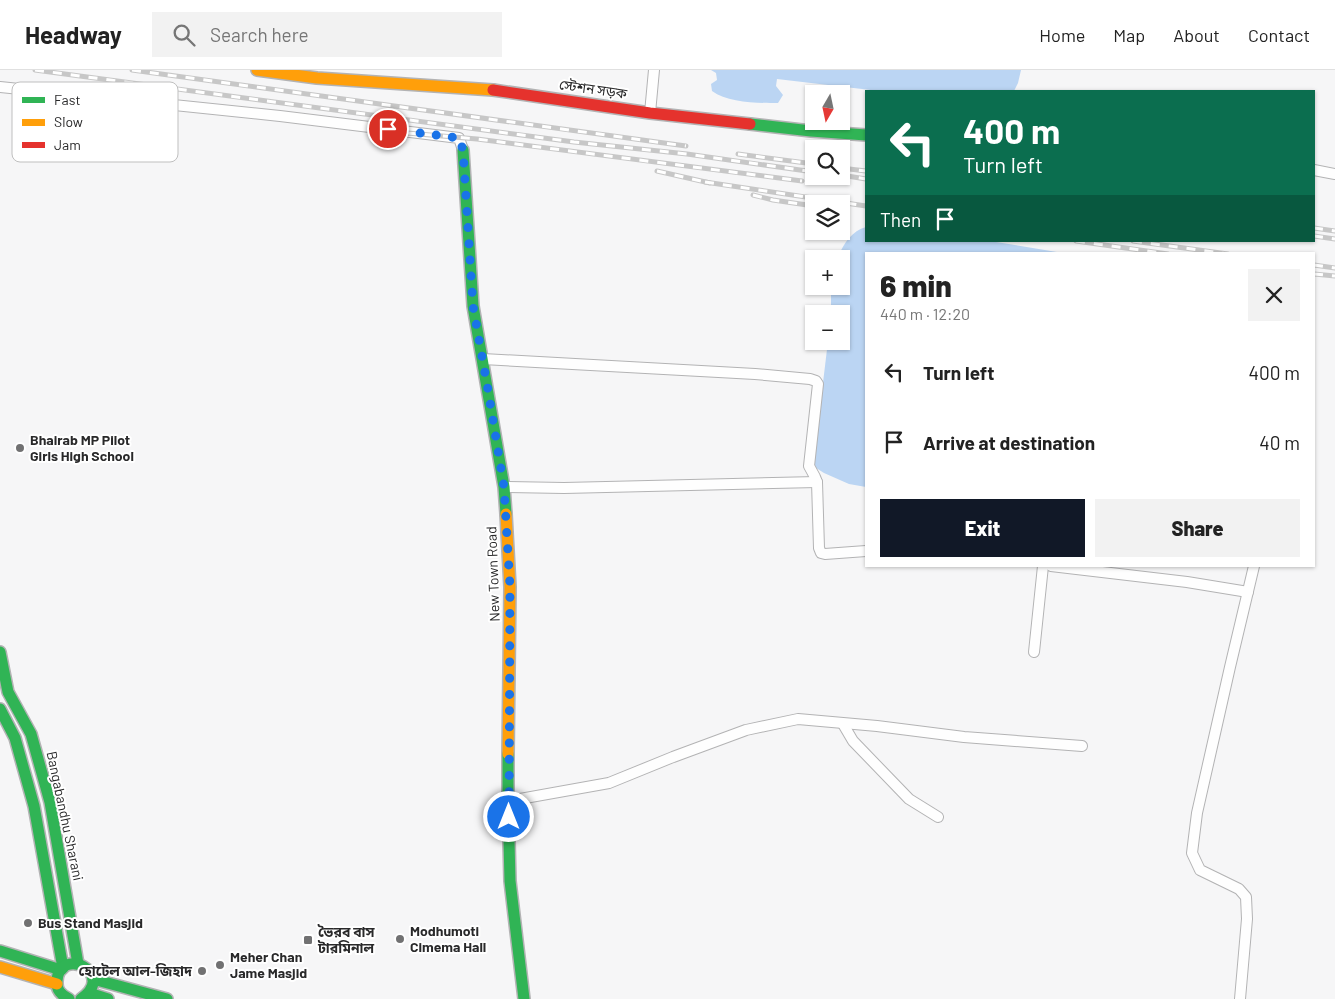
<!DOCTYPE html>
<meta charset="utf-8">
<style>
body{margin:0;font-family:Barlow,"Noto Sans Bengali",sans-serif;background:#f2f2f2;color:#222;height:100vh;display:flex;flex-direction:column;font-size:19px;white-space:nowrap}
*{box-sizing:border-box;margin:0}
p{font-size:16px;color:#767676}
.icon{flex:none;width:28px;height:28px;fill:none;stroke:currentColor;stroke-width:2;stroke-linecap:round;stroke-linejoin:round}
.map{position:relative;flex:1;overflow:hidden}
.panel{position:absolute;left:865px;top:182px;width:450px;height:315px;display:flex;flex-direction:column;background:#fff;border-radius:0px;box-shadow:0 1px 4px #0004}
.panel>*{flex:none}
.banner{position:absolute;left:865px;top:20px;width:450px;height:152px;border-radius:0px;box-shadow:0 1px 4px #0004;background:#0b6e4f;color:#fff;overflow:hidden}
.needle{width:32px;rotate:189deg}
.controls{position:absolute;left:805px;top:15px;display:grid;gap:10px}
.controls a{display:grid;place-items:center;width:45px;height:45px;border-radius:0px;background:#fff;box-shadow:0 1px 4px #0004;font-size:25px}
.pin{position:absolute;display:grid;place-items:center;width:42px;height:42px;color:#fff;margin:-21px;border:2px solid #fff;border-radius:50%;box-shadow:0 1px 5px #0007}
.me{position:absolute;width:55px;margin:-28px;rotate:0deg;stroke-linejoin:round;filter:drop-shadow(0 0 4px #0008)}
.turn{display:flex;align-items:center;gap:18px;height:105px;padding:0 15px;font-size:22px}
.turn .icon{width:65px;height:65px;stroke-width:2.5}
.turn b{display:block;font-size:35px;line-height:42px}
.then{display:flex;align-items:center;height:48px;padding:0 15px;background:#0003;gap:10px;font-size:19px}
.round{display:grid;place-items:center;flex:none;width:52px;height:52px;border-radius:0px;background:#f2f2f2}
.overview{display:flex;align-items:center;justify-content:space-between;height:85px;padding:0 15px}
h1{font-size:30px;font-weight:800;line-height:38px}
.primary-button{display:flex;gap:10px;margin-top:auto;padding:10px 15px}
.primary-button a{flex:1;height:58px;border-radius:0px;background:#111827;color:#fff;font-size:20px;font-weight:800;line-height:58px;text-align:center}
.primary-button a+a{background:#f2f2f2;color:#222}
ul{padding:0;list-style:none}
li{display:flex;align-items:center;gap:15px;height:70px;padding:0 15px}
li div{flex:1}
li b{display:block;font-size:19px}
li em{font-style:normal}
header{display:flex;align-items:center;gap:30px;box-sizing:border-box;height:70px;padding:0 25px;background:#fff;border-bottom:1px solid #e0e0e0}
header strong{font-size:24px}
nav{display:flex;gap:28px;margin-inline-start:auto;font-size:18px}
.search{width:350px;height:45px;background:#f2f2f2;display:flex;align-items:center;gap:12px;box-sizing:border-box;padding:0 18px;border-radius:0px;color:#767676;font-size:19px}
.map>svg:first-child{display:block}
.water{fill:#bbd5f3}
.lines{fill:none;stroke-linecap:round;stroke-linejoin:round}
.street-casing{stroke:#b3b3b4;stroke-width:12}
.fast-casing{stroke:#b3b3b4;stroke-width:14}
.slow-casing{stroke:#b3b3b4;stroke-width:14}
.jam-casing{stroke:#b3b3b4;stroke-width:14}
.street{stroke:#fefefe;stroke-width:10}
.fast{stroke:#30b455;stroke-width:11}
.slow{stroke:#ff9f0a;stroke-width:11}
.jam{stroke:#e5322d;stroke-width:11}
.rail-casing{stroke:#c7c7c7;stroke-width:5}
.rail{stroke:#fff;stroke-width:3;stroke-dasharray:9;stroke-linecap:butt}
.route{stroke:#1a73e8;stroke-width:9;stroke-dasharray:0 16.2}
.poi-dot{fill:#717172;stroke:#fff;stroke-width:2}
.labels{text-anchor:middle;stroke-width:4;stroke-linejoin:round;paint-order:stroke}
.street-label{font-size:14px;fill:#29292a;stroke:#fff}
.poi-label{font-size:14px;font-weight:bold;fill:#29292a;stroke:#fff;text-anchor:start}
.key{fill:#fff;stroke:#bfbfbf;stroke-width:1}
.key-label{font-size:14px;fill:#29292a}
</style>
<header>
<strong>Headway</strong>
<div class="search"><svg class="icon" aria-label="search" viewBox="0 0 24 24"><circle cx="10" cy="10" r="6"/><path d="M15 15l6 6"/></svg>Search here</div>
<nav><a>Home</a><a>Map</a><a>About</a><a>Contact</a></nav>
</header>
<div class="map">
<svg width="1335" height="929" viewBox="0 0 1335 929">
<rect width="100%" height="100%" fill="#f6f6f7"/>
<!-- water -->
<g class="water">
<path d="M711,0H1021L1018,13L1014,21H879L777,9L776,16L783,25L778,33C758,33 728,33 712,21L711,14L717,10L716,3Z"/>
<path d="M866,157V171H990L1069,184H866V417L849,414L824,403L813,396L828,271H841V244H831V216H841V189H837C843,175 851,161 866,157Z"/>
</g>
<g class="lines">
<!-- street casing -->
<g class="street-casing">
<g id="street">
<polyline points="0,17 280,46 459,68 463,80"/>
<polyline points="650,43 654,0"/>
<polyline points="1314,100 1335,104"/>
<polyline points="483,289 755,304 810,309 816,311 818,314 809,396 815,407 817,412 819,478 821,483 825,484 866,481"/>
<polyline points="504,417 564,418 817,412"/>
<polyline points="1051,496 1187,512 1248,522"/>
<polyline points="1034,582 1043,496"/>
<polyline points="843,654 853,671 909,729 938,747"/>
<polyline points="508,731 609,713 673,687 746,660 798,649 877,656 964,667 1082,676"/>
<polyline points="1240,929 1247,849 1246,827 1239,819 1200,800 1192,783 1197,743 1230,597 1254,496"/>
</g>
</g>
<!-- fast casing -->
<g class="fast-casing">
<g id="fast">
<polyline points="750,54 811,61 866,65"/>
<polyline points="463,80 473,236 504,417 506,444"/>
<polyline points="0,582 8,622 31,664 50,732 78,894"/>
<polyline points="0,639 15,668 34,736 63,898"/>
<polyline points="508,684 508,731 510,811 524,929"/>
<polyline points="0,881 61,900"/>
<polyline points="93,909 167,929"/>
<polyline points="89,923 108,929"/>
<path d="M69,929C61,925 56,920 57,911C59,875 118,903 81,929"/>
</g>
</g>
<!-- slow casing -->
<g class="slow-casing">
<g id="slow">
<polyline points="257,0 317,8 493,20"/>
<polyline points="506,444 510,517 508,684"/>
<polyline points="0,897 57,914"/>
</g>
</g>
<!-- jam casing -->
<g class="jam-casing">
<polyline id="jam" points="493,20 650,43 750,54"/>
</g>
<!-- street -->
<use href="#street" class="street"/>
<!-- fast -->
<use href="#fast" class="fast"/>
<!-- slow -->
<use href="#slow" class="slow"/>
<!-- jam -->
<use href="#jam" class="jam"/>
<!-- rail casing -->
<g class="rail-casing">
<g id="rail">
<polyline points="35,0 574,72 687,84 814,102"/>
<polyline points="132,0 686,76"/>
<polyline points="407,63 477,69 802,111"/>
<polyline points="738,84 814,94"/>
<polyline points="841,98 866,101"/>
<polyline points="657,101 710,113"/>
<polyline points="841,105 866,109"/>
<polyline points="705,112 866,136"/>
<polyline points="753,125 773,130 814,136"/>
<polyline points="1314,158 1335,161"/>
<polyline points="1314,166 1335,169"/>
<polyline points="1076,171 1168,184"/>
<polyline points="1133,171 1228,184"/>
<polyline points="1314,195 1335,198"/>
<polyline points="1314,204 1335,206"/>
</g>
</g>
<!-- rail -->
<use href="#rail" class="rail"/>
</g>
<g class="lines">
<!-- route -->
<polyline class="route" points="388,59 459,68 463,80 473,236 488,320 504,417 510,516 509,747"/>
</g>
<!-- markers -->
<g class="poi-dot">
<circle cx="20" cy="378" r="5"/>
<circle cx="28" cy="853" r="5"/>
<circle cx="400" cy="869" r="5"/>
<rect x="303" y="865" width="10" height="10" rx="2.5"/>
<circle cx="220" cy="895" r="5"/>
<circle cx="202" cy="901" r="5"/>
</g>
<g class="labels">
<!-- street labels -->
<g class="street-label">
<text transform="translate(593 19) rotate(8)" y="5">স্টেশন সড়ক</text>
<text transform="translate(493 504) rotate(-92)" y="5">New Town Road</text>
<text transform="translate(65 746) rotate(78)" y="5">Bangabandhu Sharani</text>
</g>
<!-- poi labels -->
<g class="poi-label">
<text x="30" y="375">Bhairab MP Pilot<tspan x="30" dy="16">Girls High School</tspan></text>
<text x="38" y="858">Bus Stand Masjid</text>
<text x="410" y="866">Modhumoti<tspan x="410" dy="16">Cimema Hall</tspan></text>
<text x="318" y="867">ভৈরব বাস<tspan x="318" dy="16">টারমিনাল</tspan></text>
<text x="230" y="892">Meher Chan<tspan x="230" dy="16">Jame Masjid</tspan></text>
<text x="192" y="906" text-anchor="end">হোটেল আল-জিহাদ</text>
</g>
</g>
<!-- legend -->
<rect x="12" y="12" width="166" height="80" rx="8" class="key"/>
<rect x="22" y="27" width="23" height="6" fill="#30b455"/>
<rect x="22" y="49" width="23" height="7" fill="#ff9f0a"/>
<rect x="22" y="72" width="23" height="6" fill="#e5322d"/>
<g class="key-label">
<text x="54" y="35">Fast</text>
<text x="54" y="57">Slow</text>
<text x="54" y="80">Jam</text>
</g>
</svg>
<div class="controls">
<a><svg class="needle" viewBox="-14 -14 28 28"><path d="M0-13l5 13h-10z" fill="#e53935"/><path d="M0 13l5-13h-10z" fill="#767676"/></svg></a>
<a><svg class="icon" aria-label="search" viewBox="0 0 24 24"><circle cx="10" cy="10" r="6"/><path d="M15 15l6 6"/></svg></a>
<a><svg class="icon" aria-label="layers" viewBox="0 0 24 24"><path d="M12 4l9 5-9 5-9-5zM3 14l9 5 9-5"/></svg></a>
<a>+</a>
<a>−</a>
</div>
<div class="pin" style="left:388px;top:59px;background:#d93025"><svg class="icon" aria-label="arrive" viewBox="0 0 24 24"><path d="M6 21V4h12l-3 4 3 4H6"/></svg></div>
<svg class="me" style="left:509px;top:747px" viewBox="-20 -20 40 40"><circle r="17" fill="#1a73e8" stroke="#fff" stroke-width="3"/><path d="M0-11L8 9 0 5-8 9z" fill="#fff"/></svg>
<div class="banner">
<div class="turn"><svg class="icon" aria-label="left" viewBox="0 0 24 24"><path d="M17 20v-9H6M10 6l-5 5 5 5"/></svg><div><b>400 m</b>Turn left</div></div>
<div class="then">Then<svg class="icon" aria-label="arrive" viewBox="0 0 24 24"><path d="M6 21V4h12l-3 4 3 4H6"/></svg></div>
</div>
<section class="panel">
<div class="overview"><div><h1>6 min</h1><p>440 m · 12:20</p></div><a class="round"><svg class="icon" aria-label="close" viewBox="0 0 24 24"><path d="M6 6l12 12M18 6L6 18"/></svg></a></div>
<ul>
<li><svg class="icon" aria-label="left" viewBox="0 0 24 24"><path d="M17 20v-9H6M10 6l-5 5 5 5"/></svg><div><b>Turn left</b></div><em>400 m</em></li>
<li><svg class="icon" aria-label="arrive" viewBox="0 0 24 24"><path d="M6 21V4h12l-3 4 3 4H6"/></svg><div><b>Arrive at destination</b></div><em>40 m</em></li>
</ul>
<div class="primary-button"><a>Exit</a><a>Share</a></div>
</section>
</div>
